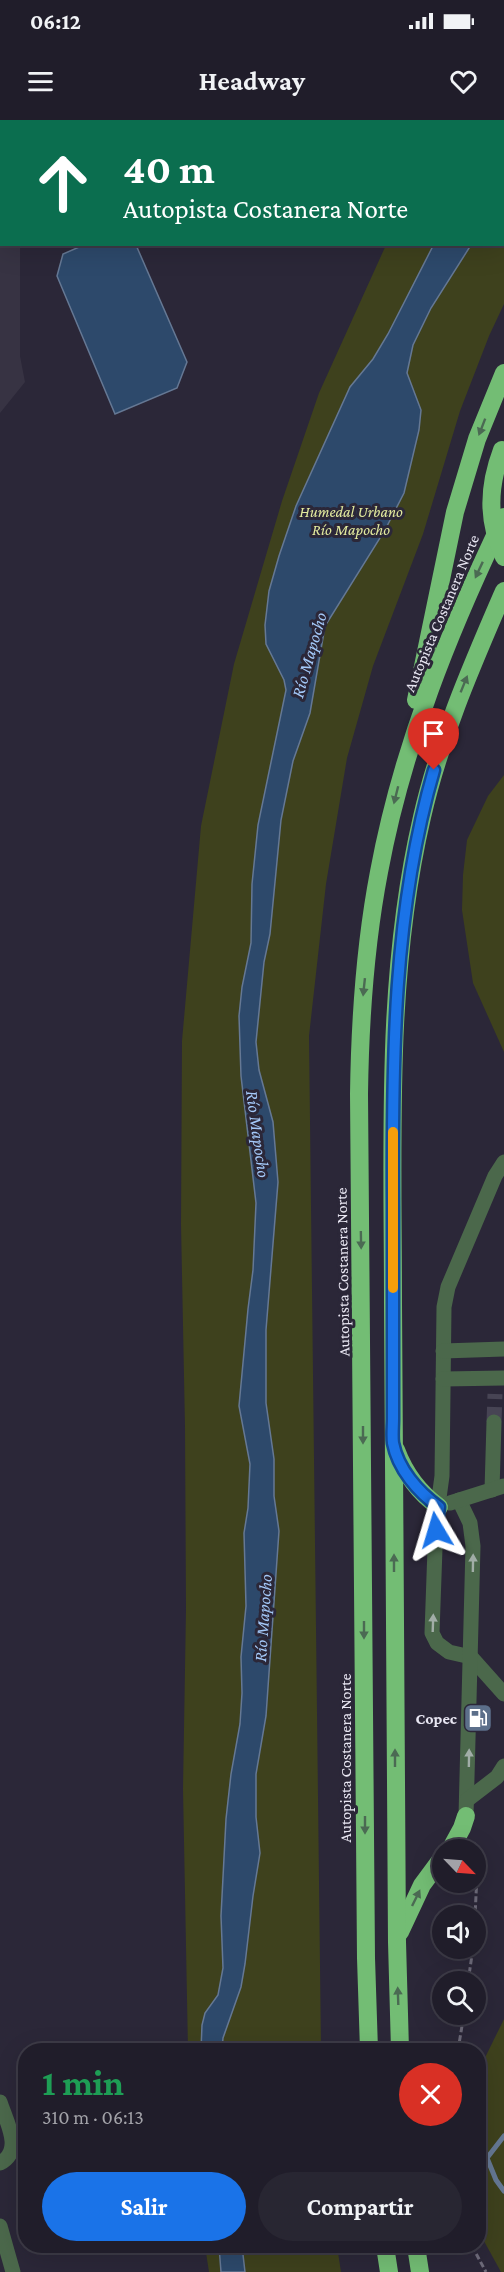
<!DOCTYPE html>
<html lang="es">
<meta charset="utf-8">
<style>
body{margin:0;font-family:"Crimson Pro",serif;background:#282632;color:#f1f3f6;height:100vh;display:flex;flex-direction:column;font-size:22px;white-space:nowrap}
*{box-sizing:border-box;margin:0}
p{font-size:20px;color:#a2a2a8}
.icon{flex:none;width:33px;height:33px;fill:none;stroke:currentColor;stroke-width:2;stroke-linecap:round;stroke-linejoin:round}
.map{position:relative;flex:1;overflow:hidden}
.side{position:absolute;left:18px;top:1923px;width:468px;height:210px;display:flex;flex-direction:column;background:#201d2a;border-radius:24px;box-shadow:0 6px 24px #0002,0 0 0 2px #3d3b47}
.side>*{flex:none}
.guide{position:absolute;left:0px;top:0px;width:504px;height:126px;box-shadow:0 6px 24px #0002,0 0 0 2px #3d3b47;background:#0b6e4f;color:#fff;overflow:hidden}
.needle{width:39px;rotate:115deg}
.controls{position:absolute;left:432px;top:1719px;display:grid;gap:12px}
.controls a{display:grid;place-items:center;width:54px;height:54px;border-radius:50%;background:#201d2a;box-shadow:0 6px 24px #0002,0 0 0 2px #3d3b47;font-size:30px}
.pin{position:absolute;display:grid;place-items:center;width:51px;height:51px;color:#fff;margin:-62px -26px;border-radius:50% 50% 50% 0;rotate:-45deg;box-shadow:0 0 6px #0007}
.pin .icon{rotate:45deg}
.me{position:absolute;width:66px;margin:-33px;rotate:353deg;stroke-linejoin:round;filter:drop-shadow(0 0 4px #0008)}
.turn{display:flex;align-items:center;gap:21px;height:126px;padding:0 24px;font-size:27px}
.turn .icon{width:78px;height:78px;stroke-width:2.5}
.turn b{display:block;font-size:42px;line-height:51px}
.round{display:grid;place-items:center;flex:none;width:63px;height:63px;border-radius:32px;background:#282632}
.overview{display:flex;align-items:center;justify-content:space-between;height:102px;padding:0 24px}
h1{font-size:36px;font-weight:700;line-height:45px;color:#1e9e55}
.cta{display:flex;gap:12px;margin-top:auto;padding:12px 24px}
.cta a{flex:1;height:69px;border-radius:36px;background:#1a73e8;color:#fff;font-size:24px;font-weight:700;line-height:69px;text-align:center}
.cta a+a{background:#282632;color:#f1f3f6}
.status{display:flex;justify-content:space-between;align-items:center;height:42px;padding:0 30px;background:#201d2a;direction:ltr}
.status svg{height:16px;fill:currentColor}
header{display:flex;justify-content:space-between;align-items:center;height:78px;padding:0 24px;background:#201d2a;font-size:27px;font-weight:700}
.map>svg:first-child{display:block}
.education{fill:#373343}
.green{fill:#3e411d}
.water{fill:#2d496b;stroke:#657894;stroke-width:1.5}
.lines{fill:none;stroke-linecap:round;stroke-linejoin:round}
.stream{stroke:#657894;stroke-width:5}
.minor-tunnel{stroke:#474454;stroke-width:15;stroke-dasharray:15 8;stroke-linecap:butt}
.path{stroke:#6e6b7a;stroke-width:3;stroke-dasharray:6 3;stroke-linecap:butt}
.minor{stroke:#4b684b;stroke-width:15}
.major{stroke:#68a569;stroke-width:15}
.highway{stroke:#73bd74;stroke-width:18}
.highway-bridge{stroke:#73bd74;stroke-width:18}
.oneway{fill:#4b6a53}
.oneway2{fill:#a1ada7}
.route-casing{stroke:#114b97;stroke-width:15}
.route{stroke:#1a73e8;stroke-width:10}
.slow{stroke:#f59e0b;stroke-width:10}
.labels{text-anchor:middle;stroke-width:6;stroke-linejoin:round;paint-order:stroke}
.park-label{font-size:16px;font-style:italic;fill:#e2ea9e;stroke:#2b2738}
.street-label{font-size:16px;fill:#e8e6f2;stroke:#2b2738}
.poi-label{font-size:16px;font-weight:bold;fill:#e8e6f2;stroke:#2b2738;text-anchor:end}
.water-label{font-size:18px;font-style:italic;fill:#a4c9f9;stroke:#2b2738}
</style>
<div class="status"><b>06:12</b><svg viewBox="0 0 49 12"><path d="M0 12V9h3v3zM5 12V6h3v6zM10 12V3h3v9zM15 12V0h3v12zM26 1h20v11H26zM47 4h2v5h-2z"/></svg></div>
<header><svg class="icon" aria-label="menu" viewBox="0 0 24 24"><path d="M4 6h16M4 12h16M4 18h16"/></svg>Headway<svg class="icon" aria-label="heart" viewBox="0 0 24 24"><path d="M12 20l-8-8c-3-5 5-10 8-4 3-6 11-1 8 4z"/></svg></header>
<div class="map">
<svg width="504" height="2152" viewBox="0 0 504 2152">
<rect width="100%" height="100%" fill="#2b2738"/>
<!-- education -->
<polygon class="education" points="0,116 2,124 20,125 20,236 25,262 0,293"/>
<!-- green -->
<g class="green">
<polygon points="0,0 339,0 342,1 2,2 1,78"/>
<polygon points="446,0 504,0 504,184 489,216 460,291 423,414 373,546 347,638 326,764 309,916 321,1930 188,1930 183,1669 186,1489 185,1307 181,1104 182,921 201,706 234,544 282,381 319,273 386,125 502,124 502,2 446,1"/>
<polygon points="504,655 504,932 473,863 462,790 463,755 467,720 488,676"/>
<polygon points="504,1899 504,2152 501,2152 479,2112 478,1952"/>
<polygon points="205,2126 337,2126 341,2152 209,2152"/>
</g>
<!-- water -->
<g class="water">
<polygon points="86,124 136,125 187,242 177,268 115,294 57,156 63,134"/>
<polygon points="434,124 471,125 431,188 413,225 407,253 421,290 419,310 404,373 385,410 325,506 310,593 293,641 281,700 270,814 264,842 256,922 259,950 273,1002 278,1062 266,1210 266,1283 274,1339 274,1376 279,1411 266,1596 256,1654 256,1697 260,1733 253,1776 245,1844 241,1867 223,1918 222,1930 201,1930 202,1905 205,1893 218,1875 223,1848 221,1796 226,1699 231,1654 240,1604 242,1573 241,1537 246,1486 244,1413 248,1388 250,1344 239,1286 248,1189 253,1150 256,1083 241,956 239,896 242,867 251,823 252,764 258,705 286,570 284,560 266,524 265,505 269,471 279,436 296,386 350,267 373,239 388,214"/>
<polygon points="219,2126 242,2126 245,2152 221,2152"/>
</g>
<g class="lines">
<!-- stream -->
<polyline class="stream" points="504,2016 487,2038 496,2060 504,2071"/>
<!-- minor-tunnel -->
<polyline class="minor-tunnel" points="494,1302 495,1274"/>
<!-- path -->
<g class="path">
<polyline points="126,0 128,2"/>
<polyline points="59,2 60,0"/>
<polyline points="0,16 2,17"/>
<polyline points="474,1723 478,1735 475,1796"/>
<polyline points="468,1862 473,1828"/>
<polyline points="458,1930 464,1894"/>
<polyline points="472,2126 486,2152"/>
</g>
<!-- minor -->
<g class="minor">
<polyline points="504,1042 495,1056 448,1167 444,1187 442,1356 436,1400 432,1513 437,1523 449,1532 471,1537 504,1574"/>
<polyline points="443,1231 504,1229"/>
<polyline points="443,1259 504,1258"/>
<polyline points="492,1370 494,1302"/>
<polyline points="459,1380 470,1403 473,1426 466,1696"/>
<polyline points="450,1383 504,1366"/>
<polyline points="467,1680 497,1657 504,1646"/>
<path d="M0,1982C6,2001 24,2031 0,2043"/>
<polyline points="0,2106 13,2152"/>
</g>
<!-- major -->
<g class="major">
<polyline points="421,0 424,2"/>
<polyline points="477,0 480,2"/>
<polyline points="502,12 504,13"/>
<polyline points="502,38 504,39"/>
</g>
<!-- highway -->
<g class="highway">
<polyline points="416,580 455,392 477,319 504,253"/>
<path d="M396,1330C405,1354 418,1372 439,1387"/>
<polyline points="450,1730 462,1708 466,1696"/>
<polyline points="400,1812 422,1765 442,1738"/>
<path d="M369,1930L366,1838L359,974C360,900 365,825 379,752C402,628 449,511 504,397"/>
<path d="M400,1930L397,1822C395,1609 393,1396 393,1183C393,1021 385,856 422,697C440,618 472,545 504,471"/>
<polyline points="385,2126 389,2152"/>
<polyline points="416,2126 420,2152"/>
</g>
<!-- highway-bridge -->
<path class="highway-bridge" d="M502,330C488,367 487,401 504,437"/>
</g>
<!-- one-way arrows -->
<defs><path id="oneway-solid" d="M-6-.8H1V-3.2L6.5 0L1 3.2V.8H-6Z" transform="scale(1.5)"/></defs>
<g class="oneway">
<use href="#oneway-solid" transform="translate(482 307) rotate(111)"/>
<use href="#oneway-solid" transform="translate(479 450) rotate(115)"/>
<use href="#oneway-solid" transform="translate(464 564) rotate(-68)"/>
<use href="#oneway-solid" transform="translate(396 675) rotate(104)"/>
<use href="#oneway-solid" transform="translate(364 867) rotate(96)"/>
<use href="#oneway-solid" transform="translate(361 1120) rotate(89)"/>
<use href="#oneway-solid" transform="translate(363 1315) rotate(90)"/>
<use href="#oneway-solid" transform="translate(394 1443) rotate(-90)"/>
<use href="#oneway-solid" transform="translate(364 1510) rotate(90)"/>
<use href="#oneway-solid" transform="translate(395 1638) rotate(-90)"/>
<use href="#oneway-solid" transform="translate(365 1705) rotate(90)"/>
<use href="#oneway-solid" transform="translate(416 1778) rotate(-64)"/>
<use href="#oneway-solid" transform="translate(398 1876) rotate(-92)"/>
</g>
<g class="oneway2">
<use href="#oneway-solid" transform="translate(473 1443) rotate(-89)"/>
<use href="#oneway-solid" transform="translate(433 1503) rotate(-88)"/>
<use href="#oneway-solid" transform="translate(469 1638) rotate(-89)"/>
</g>
<g class="lines">
<!-- route casing -->
<g class="route-casing">
<path id="route" d="M434,650C393,791 392,940 393,1086C393,1157 393,1228 393,1299C393,1307 392,1315 393,1323C398,1349 418,1372 439,1387L436,1410"/>
</g>
<!-- route -->
<use href="#route" class="route"/>
<!-- slow -->
<polyline class="slow" points="393,1012 393,1168"/>
</g>
<!-- icons -->
<defs>
<g id="fuel-square" transform="scale(1.5)"><rect x="-9" y="-9" width="18" height="18" rx="4" fill="#5c6f8a" stroke="#2b2738"/><path d="M-5.5-6h7V0h2V4h1.3V-2.5L3-4.5l.8-.8L6-3V5H2.5V1h-1V6h-7ZM-4.2-4.7v3.2H.2V-4.7Z" fill="#fff"/></g>
</defs>
<g fill-rule="evenodd">
<use href="#fuel-square" x="478" y="1598"/>
</g>
<g class="labels">
<!-- park labels -->
<g class="park-label">
<text x="351" y="397">Humedal Urbano<tspan x="351" dy="18">Río Mapocho</tspan></text>
</g>
<!-- street labels -->
<g class="street-label">
<text transform="translate(441 493) rotate(-67)" y="6">Autopista Costanera Norte</text>
<text transform="translate(342 1152) rotate(-91)" y="6">Autopista Costanera Norte</text>
<text transform="translate(345 1638) rotate(-90)" y="6">Autopista Costanera Norte</text>
</g>
<!-- poi labels -->
<g class="poi-label">
<text x="457" y="1604">Copec</text>
</g>
<!-- water labels -->
<g class="water-label">
<text transform="translate(309 535) rotate(-74)" y="6">Río Mapocho</text>
<text transform="translate(258 1014) rotate(82)" y="6">Río Mapocho</text>
<text transform="translate(263 1498) rotate(-86)" y="6">Río Mapocho</text>
</g>
</g>
</svg>
<div class="controls">
<a><svg class="needle" viewBox="-14 -14 28 28"><path d="M0-13l5 13h-10z" fill="#e53935"/><path d="M0 13l5-13h-10z" fill="#a2a2a8"/></svg></a>
<a><svg class="icon" aria-label="sound" viewBox="0 0 24 24"><path d="M4 9h4l5-4v14l-5-4H4zM17 9q2 3 0 6"/></svg></a>
<a><svg class="icon" aria-label="search" viewBox="0 0 24 24"><circle cx="10" cy="10" r="6"/><path d="M15 15l6 6"/></svg></a>
</div>
<div class="pin" style="left:434px;top:650px;background:#d93025"><svg class="icon" aria-label="arrive" viewBox="0 0 24 24"><path d="M6 21V4h12l-3 4 3 4H6"/></svg></div>
<svg class="me" style="left:436px;top:1410px" viewBox="-20 -20 40 40"><path d="M0-17L14 15 0 8-14 15z" fill="#1a73e8" stroke="#fff" stroke-width="4"/></svg>
<div class="guide">
<div class="turn"><svg class="icon" aria-label="ahead" viewBox="0 0 24 24"><path d="M12 20V5M6 11l6-6 6 6"/></svg><div><b>40 m</b>Autopista Costanera Norte</div></div>
</div>
<section class="side">
<div class="overview"><div><h1>1 min</h1><p>310 m · 06:13</p></div><a class="round" style="background:#d93025;color:#fff"><svg class="icon" aria-label="close" viewBox="0 0 24 24"><path d="M6 6l12 12M18 6L6 18"/></svg></a></div>
<div class="cta"><a>Salir</a><a>Compartir</a></div>
</section>
</div>
